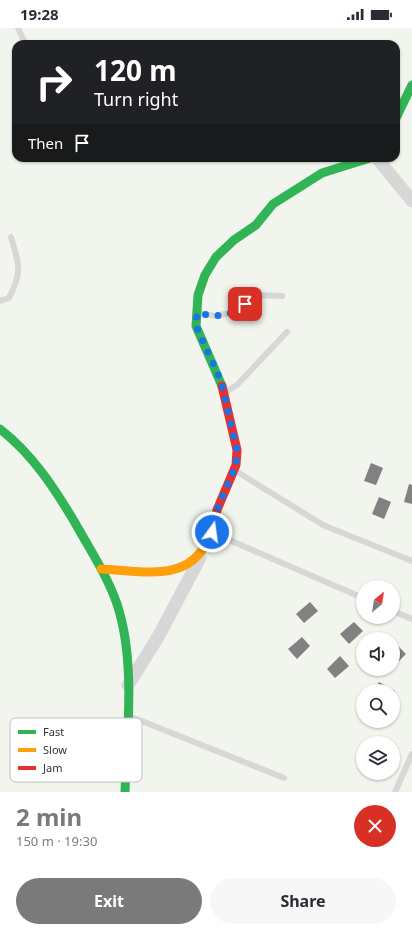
<!DOCTYPE html>
<meta charset="utf-8">
<style>
body{margin:0;font-family:"Noto Sans",sans-serif;background:#f7f7f7;color:#2b2b33;height:100vh;display:flex;flex-direction:column;font-size:15px;white-space:nowrap}
*{box-sizing:border-box;margin:0}
p{font-size:13px;color:#7c7c81}
.icon{flex:none;width:22px;height:22px;fill:none;stroke:currentColor;stroke-width:2;stroke-linecap:round;stroke-linejoin:round}
.map{position:relative;height:764px;overflow:hidden}
.panel{display:flex;flex-direction:column;background:#fff;flex:1}
.panel>*{flex:none}
.hud{position:absolute;left:12px;top:12px;width:388px;height:122px;border-radius:12px;box-shadow:0 1px 3px #0004;background:#202124;color:#fff;overflow:hidden}
.needle{width:26px;rotate:30deg}
.tools{position:absolute;left:356px;top:552px;display:grid;gap:8px}
.tools a{display:grid;place-items:center;width:44px;height:44px;border-radius:50%;background:#fff;box-shadow:0 1px 3px #0004;font-size:20px}
.pin{position:absolute;display:grid;place-items:center;width:34px;height:34px;color:#fff;margin:-17px;border-radius:8px;box-shadow:0 2px 6px #0006}
.me{position:absolute;width:44px;margin:-22px;rotate:14deg;stroke-linejoin:round;filter:drop-shadow(0 0 3px #0008)}
.turn{display:flex;align-items:center;gap:14px;height:84px;padding:0 16px;font-size:18px}
.turn .icon{width:52px;height:52px;stroke-width:2.5}
.turn b{display:block;font-size:28px;line-height:34px}
.then{display:flex;align-items:center;height:38px;padding:0 16px;background:#0003;gap:8px;font-size:15px}
.round{display:grid;place-items:center;flex:none;width:42px;height:42px;border-radius:21px;background:#f7f7f7}
.headline{display:flex;align-items:center;justify-content:space-between;height:68px;padding:0 16px}
h1{font-size:24px;font-weight:700;line-height:30px;color:#7a7a7a}
.action{display:flex;gap:8px;margin-top:auto;padding:8px 16px}
.action a{flex:1;height:46px;border-radius:24px;background:#7a7a7a;color:#fff;font-size:16px;font-weight:700;line-height:46px;text-align:center}
.action a+a{background:#f7f7f7;color:#2b2b33}
.status{display:flex;justify-content:space-between;align-items:center;height:28px;padding:0 20px;background:#fff;direction:ltr}
.status svg{height:11px;fill:currentColor}
.map>svg:first-child{display:block}
.green{fill:#f1f5ed;fill-rule:evenodd}
.building{fill:#818181}
.lines{fill:none;stroke-linecap:round;stroke-linejoin:round}
.lane{stroke:#d7d7d7;stroke-width:6}
.street{stroke:#d7d7d7;stroke-width:13}
.fast{stroke:#30b455;stroke-width:9}
.slow{stroke:#ff9f0a;stroke-width:9}
.jam{stroke:#e5322d;stroke-width:9}
.route{stroke:#1a73e8;stroke-width:7;stroke-dasharray:0 12.6}
.key{fill:#fff;stroke:#c2c2c2;stroke-width:1}
.key-label{font-size:11px;fill:#333}
</style>
<div class="status"><b>19:28</b><svg viewBox="0 0 49 12"><path d="M0 12V9h3v3zM5 12V6h3v6zM10 12V3h3v9zM15 12V0h3v12zM26 1h20v11H26zM47 4h2v5h-2z"/></svg></div>
<div class="map">
<svg width="412" height="764" viewBox="0 0 412 764">
<rect width="100%" height="100%" fill="#fff"/>
<!-- green -->
<path class="green" d="M0,0H412V764H0ZM16,16H396V130H16ZM363,559H393V589H363ZM363,611H393V641H363ZM363,663H393V693H363ZM363,715H393V745H363Z"/>
<!-- building -->
<g class="building">
<polygon points="371,435 383,440 376,457 364,453"/>
<polygon points="409,456 412,457 412,476 404,474"/>
<polygon points="379,469 391,474 384,491 372,486"/>
<polygon points="310,574 318,583 304,595 296,586"/>
<polygon points="354,594 363,603 349,616 340,606"/>
<polygon points="302,609 310,618 297,631 288,621"/>
<polygon points="397,617 406,626 393,639 393,621"/>
<polygon points="340,628 349,638 335,650 327,641"/>
<polygon points="379,654 395,663 393,667 393,663 374,663"/>
</g>
<g class="lines">
<!-- lane -->
<g class="lane">
<polyline points="18,0 24,13 27,16"/>
<path d="M0,273L9,270C23,243 19,236 11,209"/>
<polyline points="198,285 215,288 236,284 254,267 282,268"/>
<polyline points="226,364 237,357 287,304"/>
<polyline points="236,443 323,497 412,533"/>
<polyline points="213,505 363,570"/>
<polyline points="393,583 412,591"/>
<polyline points="129,688 284,750"/>
<polyline points="395,764 412,726"/>
</g>
<!-- street -->
<g class="street">
<polyline points="377,130 412,173"/>
<polyline points="128,657 158,609 200,530"/>
</g>
<!-- fast -->
<g class="fast">
<polyline points="396,90 412,57"/>
<polyline points="222,358 196,298 198,267 205,247 216,229 234,212 256,197 273,176 322,145 370,130"/>
<path d="M0,401C32,426 53,458 74,493C89,520 107,547 117,576C136,633 127,705 125,764"/>
</g>
<!-- slow -->
<path class="slow" d="M101,541C147,543 194,557 212,502"/>
<!-- jam -->
<polyline class="jam" points="212,502 217,482 236,437 237,422 222,358"/>
</g>
<g class="lines">
<!-- route -->
<polyline class="route" points="212,504 217,482 236,437 237,422 221,353 196,298 197,285 215,288 236,284 245,276"/>
</g>
<!-- legend -->
<rect x="10" y="690" width="132" height="64" rx="6" class="key"/>
<rect x="18" y="702" width="18" height="4" fill="#30b455"/>
<rect x="18" y="720" width="18" height="4" fill="#ff9f0a"/>
<rect x="18" y="738" width="18" height="4" fill="#e5322d"/>
<g class="key-label">
<text x="43" y="708">Fast</text>
<text x="43" y="726">Slow</text>
<text x="43" y="744">Jam</text>
</g>
</svg>
<div class="tools">
<a><svg class="needle" viewBox="-14 -14 28 28"><path d="M0-13l5 13h-10z" fill="#e53935"/><path d="M0 13l5-13h-10z" fill="#7c7c81"/></svg></a>
<a><svg class="icon" aria-label="sound" viewBox="0 0 24 24"><path d="M4 9h4l5-4v14l-5-4H4zM17 9q2 3 0 6"/></svg></a>
<a><svg class="icon" aria-label="search" viewBox="0 0 24 24"><circle cx="10" cy="10" r="6"/><path d="M15 15l6 6"/></svg></a>
<a><svg class="icon" aria-label="layers" viewBox="0 0 24 24"><path d="M12 4l9 5-9 5-9-5zM3 14l9 5 9-5"/></svg></a>
</div>
<div class="pin" style="left:245px;top:276px;background:#d93025"><svg class="icon" aria-label="arrive" viewBox="0 0 24 24"><path d="M6 21V4h12l-3 4 3 4H6"/></svg></div>
<svg class="me" style="left:212px;top:504px" viewBox="-20 -20 40 40"><circle r="17" fill="#1a73e8" stroke="#fff" stroke-width="3"/><path d="M0-11L8 9 0 5-8 9z" fill="#fff"/></svg>
<div class="hud">
<div class="turn"><svg class="icon" aria-label="right" viewBox="0 0 24 24"><path d="M7 20v-9h11M14 6l5 5-5 5"/></svg><div><b>120 m</b>Turn right</div></div>
<div class="then">Then<svg class="icon" aria-label="arrive" viewBox="0 0 24 24"><path d="M6 21V4h12l-3 4 3 4H6"/></svg></div>
</div>
</div>
<section class="panel">
<div class="headline"><div><h1>2 min</h1><p>150 m · 19:30</p></div><a class="round" style="background:#d93025;color:#fff"><svg class="icon" aria-label="close" viewBox="0 0 24 24"><path d="M6 6l12 12M18 6L6 18"/></svg></a></div>
<div class="action"><a>Exit</a><a>Share</a></div>
</section>
